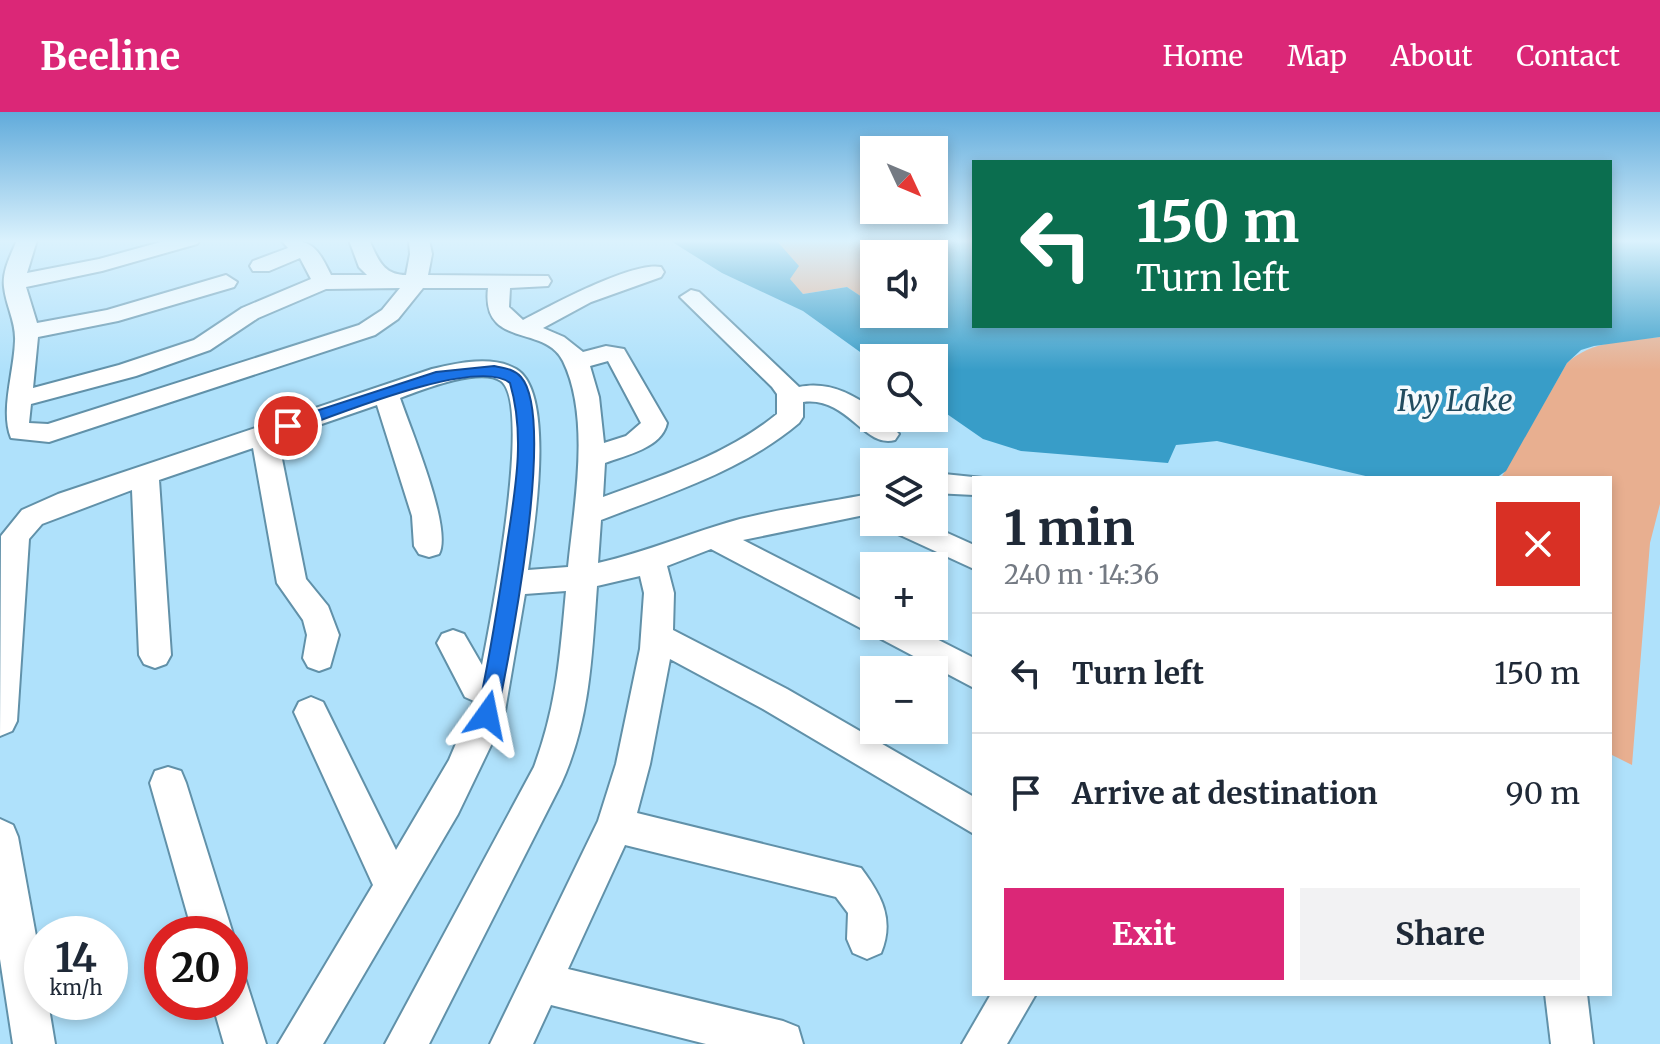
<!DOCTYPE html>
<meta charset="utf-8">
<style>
body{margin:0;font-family:Merriweather,serif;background:#f2f2f3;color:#1f2937;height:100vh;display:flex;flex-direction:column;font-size:30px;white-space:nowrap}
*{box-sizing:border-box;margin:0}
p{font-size:26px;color:#747a83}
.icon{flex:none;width:44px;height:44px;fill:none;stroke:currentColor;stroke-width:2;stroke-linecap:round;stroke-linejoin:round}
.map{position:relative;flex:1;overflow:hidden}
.details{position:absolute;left:972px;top:364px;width:640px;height:520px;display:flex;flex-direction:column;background:#fff;border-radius:0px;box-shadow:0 4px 12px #0003}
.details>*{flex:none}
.banner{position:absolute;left:972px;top:48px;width:640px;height:168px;border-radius:0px;box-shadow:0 4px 12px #0003;background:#0b6e4f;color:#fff;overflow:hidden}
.needle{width:52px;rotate:134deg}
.buttons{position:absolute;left:860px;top:24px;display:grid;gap:16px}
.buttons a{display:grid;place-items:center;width:88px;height:88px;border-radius:0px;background:#fff;box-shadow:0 4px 12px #0003;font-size:40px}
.speed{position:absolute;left:24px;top:804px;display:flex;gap:16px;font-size:40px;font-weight:700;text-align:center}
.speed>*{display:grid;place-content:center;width:104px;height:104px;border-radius:50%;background:#fff;box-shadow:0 4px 12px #0003;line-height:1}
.speed small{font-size:20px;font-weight:400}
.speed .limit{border:12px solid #d22;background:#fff;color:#111}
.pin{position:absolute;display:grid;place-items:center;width:68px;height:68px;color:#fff;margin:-34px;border:4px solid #fff;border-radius:50%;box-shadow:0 2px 8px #0007}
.me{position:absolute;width:88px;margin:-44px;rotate:12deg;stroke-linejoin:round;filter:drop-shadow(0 0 6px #0008)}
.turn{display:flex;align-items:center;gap:28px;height:168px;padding:0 32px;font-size:36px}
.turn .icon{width:104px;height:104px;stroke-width:2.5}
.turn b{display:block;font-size:56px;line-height:68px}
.round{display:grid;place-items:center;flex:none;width:84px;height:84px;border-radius:0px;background:#f2f2f3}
.head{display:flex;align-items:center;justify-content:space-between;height:136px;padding:0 32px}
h1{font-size:48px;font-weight:700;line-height:60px}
.cta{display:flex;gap:16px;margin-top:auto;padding:16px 32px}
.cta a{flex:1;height:92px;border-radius:0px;background:#db2777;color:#fff;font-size:32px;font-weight:700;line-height:92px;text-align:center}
.cta a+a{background:#f2f2f3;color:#1f2937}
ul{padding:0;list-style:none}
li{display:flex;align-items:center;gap:24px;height:120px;padding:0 32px;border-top:2px solid #e0e1e3}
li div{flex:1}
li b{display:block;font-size:30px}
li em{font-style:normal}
header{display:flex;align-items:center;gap:48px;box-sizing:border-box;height:112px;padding:0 40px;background:#db2777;color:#fff}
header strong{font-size:38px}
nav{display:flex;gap:44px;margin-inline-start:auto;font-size:28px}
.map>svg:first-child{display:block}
.green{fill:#e8af90}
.water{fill:#389dc8}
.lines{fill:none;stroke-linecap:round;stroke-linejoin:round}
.minor-casing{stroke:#6191a9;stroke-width:4}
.minor{fill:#fff;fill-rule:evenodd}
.route{fill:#1a73e8;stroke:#114b97;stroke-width:2}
.labels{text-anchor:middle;stroke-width:7;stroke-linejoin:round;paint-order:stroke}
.water-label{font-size:30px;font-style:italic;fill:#224c5f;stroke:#f5fafd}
</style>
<header>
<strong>Beeline</strong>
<nav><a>Home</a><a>Map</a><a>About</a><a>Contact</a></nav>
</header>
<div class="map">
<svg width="1660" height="932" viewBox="0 0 1660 932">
<rect width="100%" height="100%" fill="#afe1fb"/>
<!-- green -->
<g class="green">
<polygon points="776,128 946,128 921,142 874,142 874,193 847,175 803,182 789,167"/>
<path d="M1660,225V392L1650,431L1632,653L1610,642V366H1501L1567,251C1592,228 1627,229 1660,225Z"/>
</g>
<!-- water -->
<polygon class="water" points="669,128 776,128 799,154 790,167 803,182 847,175 874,193 874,202 934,202 934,168 942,157 934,153 934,142 921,142 946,128 974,128 974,214 1610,214 1610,128 1660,128 1660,225 1594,234 1581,238 1567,251 1506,359 1496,366 1374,366 1217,329 1176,333 1168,351 1021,339 983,327 934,293 934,246 874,246 874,250 803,199 722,161"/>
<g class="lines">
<!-- minor casing -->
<g class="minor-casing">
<g id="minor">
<path d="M17,128H37L27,161L99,147L168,128H200L197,132L102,159L26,175L37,211L107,198L226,163L237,170L234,175L118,209L38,225L33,276L119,253L194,228L242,196L311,167L300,146L269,159H253L250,154L253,149L288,136L281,128C313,128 317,135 331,163H367L359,155L349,128H369C378,147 383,163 406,163L410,142L409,128H429L432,142L428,163L548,164L551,169L548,174L510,176L509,195L523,208C550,194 633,149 661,155L664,160L661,165L591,190L543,216L564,225L583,240L606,234L624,237L667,311C662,336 626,343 605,351L603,385C663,363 727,343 777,302V282L772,275L680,185L691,178L699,180L799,275C827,269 852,281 874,298V306H883L899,322L895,328C864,337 848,284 803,290V305L799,311C742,359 670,381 601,408L598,451C647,440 692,420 740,407C784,396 830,390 874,381V401L743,428L874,495V514H911L974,546V576L711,437L667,454L674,481L673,518L787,577L974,685V722L763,597L670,547L650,652L637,701L861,756C881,783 895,807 881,841L867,847L853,841L847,827L848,801L836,785L625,733L568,857L783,909L798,915L803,932H706L551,893L533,932H490L598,709L616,652L640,537L644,481L640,464L597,474C592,543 590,609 561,672L429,932H385L534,655C557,593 560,543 566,479L525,482L505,599L494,627L458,702L323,932H278L373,773L294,600L299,590L311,585L323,590L396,738L449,648L474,589L465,585L437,531L442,522L453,518L464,522L482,553C490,512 533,293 501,269C481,254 421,278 400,286C410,316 453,417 439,442L429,445L419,442L414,434L412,404L377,293L278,327L306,467L328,494L339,523L330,555L319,559L308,555L303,546L307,523L303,508L277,471L253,336L159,368L171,543L166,552L155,556L144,552L139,543L132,378L42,412L29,427L17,609L12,619L0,624L1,424L22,398L58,382L432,257C457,251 492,243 516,257C556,280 534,418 528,458L568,455C574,394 591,306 563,249C545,212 481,237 488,176H423L398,207L375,223L58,327L49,330L11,326C0,299 14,260 15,229C16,210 6,194 4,175C2,159 11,143 17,128ZM400,176L382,198L359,213L48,312L29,311L31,292L136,264L210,238L258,206L326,177ZM608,249L641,311L626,324L604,331L599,285L590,254Z"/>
<polygon points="934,361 983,366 974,366 974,383 934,381"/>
<polygon points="883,410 923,410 974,433 974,457 887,417"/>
<polygon points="168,655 181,659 186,671 233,822 230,829 230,822 193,822 150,671 155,659"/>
<polygon points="0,707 13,713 18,725 42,857 42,890 48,890 55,932 13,932 0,847"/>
<polygon points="230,860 245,866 266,932 224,932 212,890 230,890"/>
<polygon points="991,882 1036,882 1007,932 962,932"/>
<polygon points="1545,882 1587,882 1593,932 1551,932"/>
</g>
</g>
<!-- minor -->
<use href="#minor" class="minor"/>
</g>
<!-- sky -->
<linearGradient id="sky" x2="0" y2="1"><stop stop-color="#61abdb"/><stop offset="0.5" stop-color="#dbf2fd"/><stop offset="1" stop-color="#dbf2fd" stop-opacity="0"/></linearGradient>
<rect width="1660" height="258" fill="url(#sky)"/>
<!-- route -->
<path class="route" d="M494,254C504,256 514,257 521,265C557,306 509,545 497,603L494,609L487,612L480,609L477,603C489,551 497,499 505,446C513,388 527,329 510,271C478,244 334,304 294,318L288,319L280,314L282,310L436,260Z"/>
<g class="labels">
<!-- water labels -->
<g class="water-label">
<text x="1455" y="299">Ivy Lake</text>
</g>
</g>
</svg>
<div class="buttons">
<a><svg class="needle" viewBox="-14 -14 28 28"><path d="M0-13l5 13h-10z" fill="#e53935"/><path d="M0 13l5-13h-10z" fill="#747a83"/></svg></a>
<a><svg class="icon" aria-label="sound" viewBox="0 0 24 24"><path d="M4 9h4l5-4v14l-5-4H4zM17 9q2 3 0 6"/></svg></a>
<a><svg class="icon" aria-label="search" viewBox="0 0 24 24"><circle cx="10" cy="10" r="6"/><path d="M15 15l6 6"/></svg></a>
<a><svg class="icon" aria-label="layers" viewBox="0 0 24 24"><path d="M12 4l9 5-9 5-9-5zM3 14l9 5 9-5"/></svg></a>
<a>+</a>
<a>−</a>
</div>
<div class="speed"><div>14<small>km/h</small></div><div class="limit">20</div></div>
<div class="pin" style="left:288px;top:314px;background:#d93025"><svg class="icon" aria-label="arrive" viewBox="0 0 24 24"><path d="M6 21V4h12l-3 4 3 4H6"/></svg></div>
<svg class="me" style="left:487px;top:603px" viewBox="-20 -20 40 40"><path d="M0-17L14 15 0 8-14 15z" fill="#1a73e8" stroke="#fff" stroke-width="4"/></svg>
<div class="banner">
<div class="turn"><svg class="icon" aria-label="left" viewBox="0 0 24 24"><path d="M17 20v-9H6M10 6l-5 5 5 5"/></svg><div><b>150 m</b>Turn left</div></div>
</div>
<section class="details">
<div class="head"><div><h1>1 min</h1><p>240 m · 14:36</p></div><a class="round" style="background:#d93025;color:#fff"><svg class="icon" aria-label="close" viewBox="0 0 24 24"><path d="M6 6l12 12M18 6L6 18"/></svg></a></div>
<ul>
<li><svg class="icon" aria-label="left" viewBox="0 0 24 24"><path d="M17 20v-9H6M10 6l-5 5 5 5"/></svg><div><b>Turn left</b></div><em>150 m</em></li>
<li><svg class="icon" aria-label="arrive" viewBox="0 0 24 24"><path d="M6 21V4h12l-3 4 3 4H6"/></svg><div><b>Arrive at destination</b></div><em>90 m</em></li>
</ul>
<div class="cta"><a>Exit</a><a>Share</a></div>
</section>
</div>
